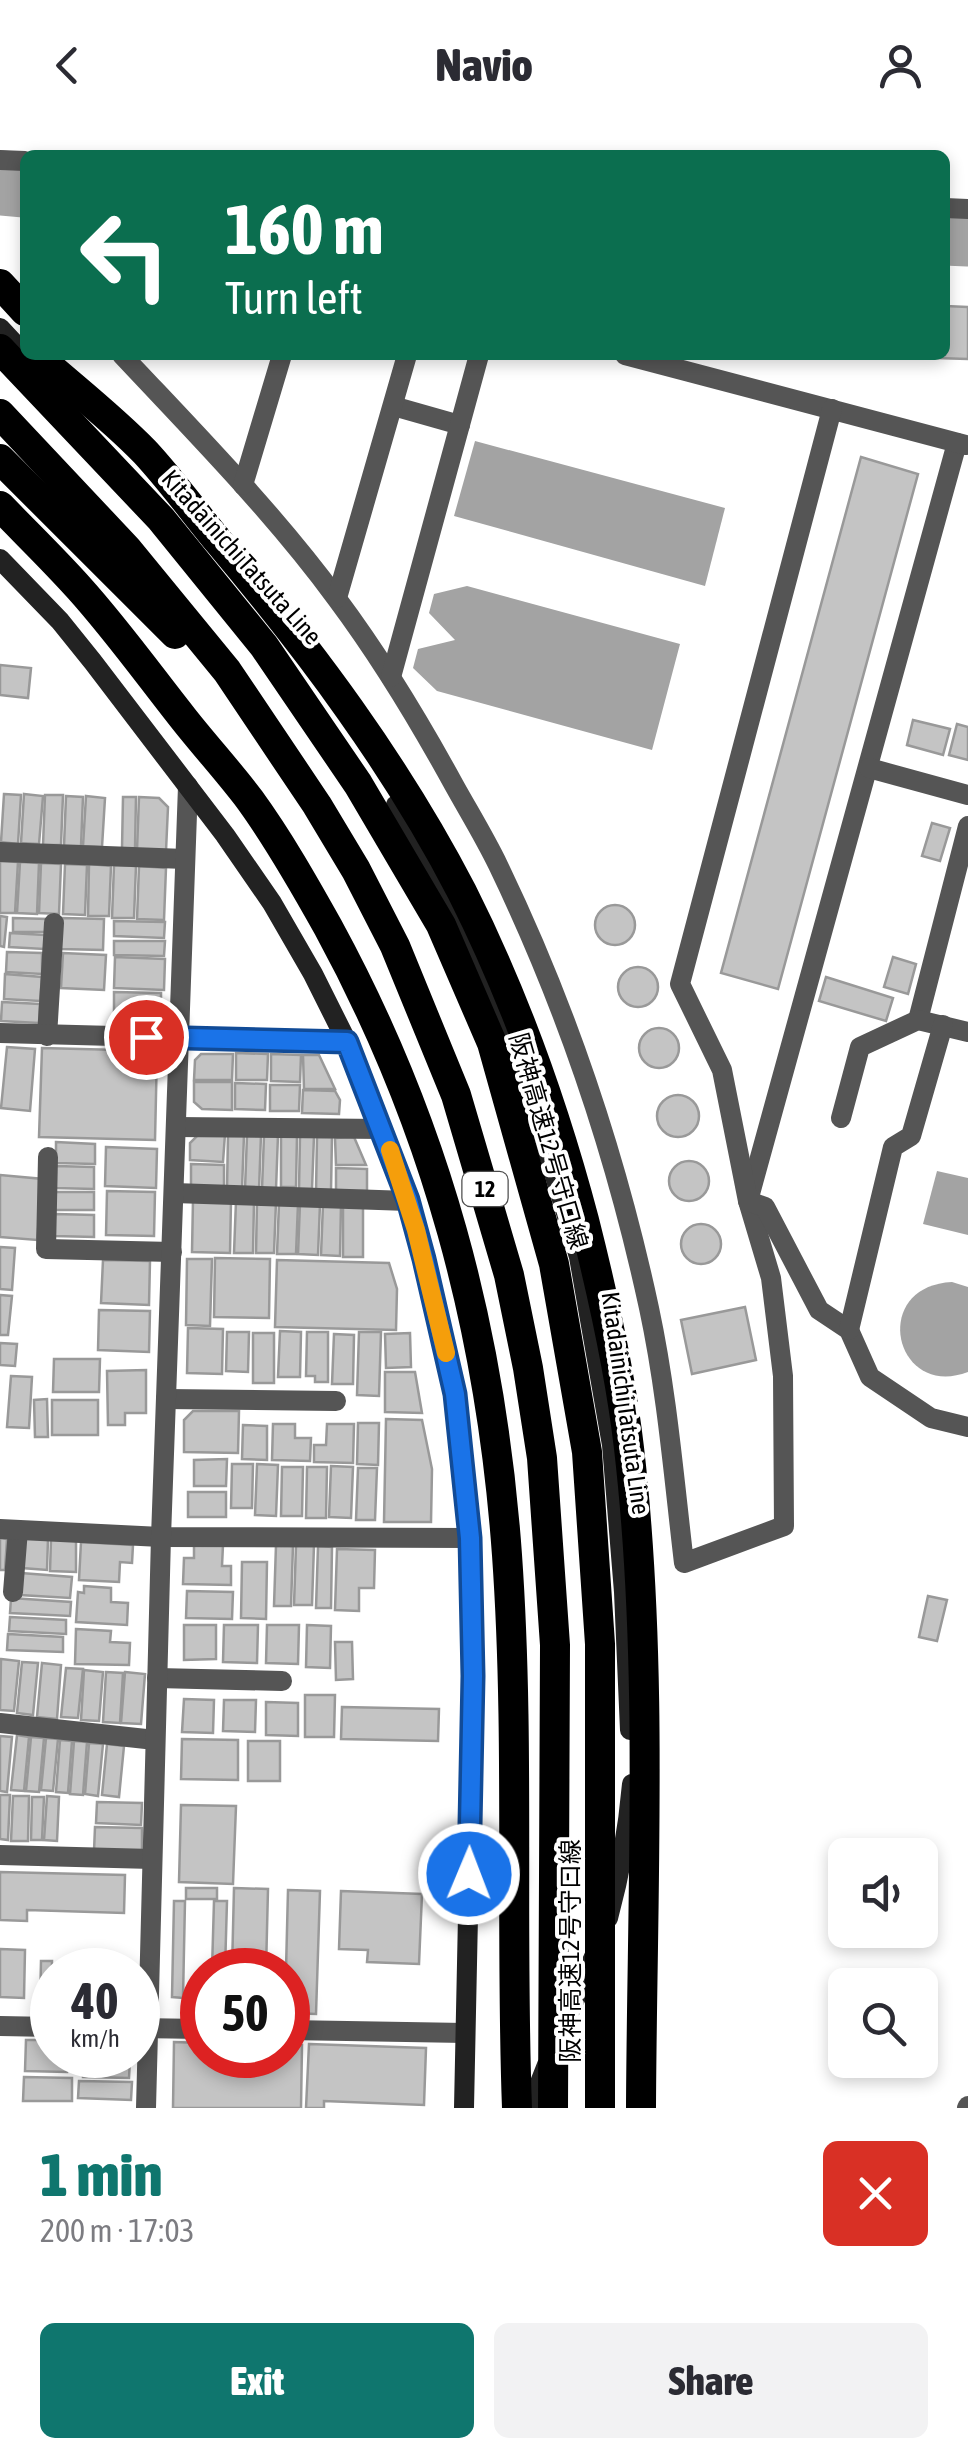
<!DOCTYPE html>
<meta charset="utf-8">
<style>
body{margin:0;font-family:"Asap Condensed","Noto Sans JP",sans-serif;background:#f2f2f3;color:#2b2b33;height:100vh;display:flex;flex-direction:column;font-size:38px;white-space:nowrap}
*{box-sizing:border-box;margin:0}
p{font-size:32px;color:#7c7c81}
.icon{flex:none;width:55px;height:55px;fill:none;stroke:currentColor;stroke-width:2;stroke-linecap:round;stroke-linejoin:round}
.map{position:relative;height:1978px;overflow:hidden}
.side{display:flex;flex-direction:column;background:#fff;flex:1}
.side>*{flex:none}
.top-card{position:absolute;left:20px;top:20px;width:930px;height:210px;border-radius:15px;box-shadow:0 5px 15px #0003;background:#0b6e4f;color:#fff;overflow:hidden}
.fabs{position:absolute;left:828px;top:1708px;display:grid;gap:20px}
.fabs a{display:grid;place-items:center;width:110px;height:110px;border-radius:15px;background:#fff;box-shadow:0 5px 15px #0003;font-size:50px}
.speed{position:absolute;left:30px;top:1818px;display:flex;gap:20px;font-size:50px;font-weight:700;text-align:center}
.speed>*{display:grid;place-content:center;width:130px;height:130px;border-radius:50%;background:#fff;box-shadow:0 5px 15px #0003;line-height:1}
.speed small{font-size:25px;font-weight:400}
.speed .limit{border:15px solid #d22;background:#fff;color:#111}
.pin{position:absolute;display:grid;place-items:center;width:85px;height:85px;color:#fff;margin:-42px;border:5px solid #fff;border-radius:50%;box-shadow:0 2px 10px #0007}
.me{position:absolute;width:110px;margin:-55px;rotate:1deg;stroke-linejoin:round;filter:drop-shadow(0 0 8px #0008)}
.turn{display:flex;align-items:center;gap:35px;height:210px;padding:0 40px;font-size:45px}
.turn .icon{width:130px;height:130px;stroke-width:2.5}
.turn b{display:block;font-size:70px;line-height:85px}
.round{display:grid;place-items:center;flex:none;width:105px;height:105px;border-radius:15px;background:#f2f2f3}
.head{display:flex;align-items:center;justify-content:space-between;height:170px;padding:0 40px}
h1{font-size:60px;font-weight:800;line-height:75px;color:#0f766e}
.button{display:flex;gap:20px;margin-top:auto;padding:20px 40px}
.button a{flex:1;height:115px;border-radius:15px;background:#0f766e;color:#fff;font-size:40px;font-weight:800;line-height:115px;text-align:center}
.button a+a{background:#f2f2f3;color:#2b2b33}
header{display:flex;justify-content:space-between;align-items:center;height:130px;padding:0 40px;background:#fff;font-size:45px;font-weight:800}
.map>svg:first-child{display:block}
.water{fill:#a3a3a3}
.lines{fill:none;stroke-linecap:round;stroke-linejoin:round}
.river{stroke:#a3a3a3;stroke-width:65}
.building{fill:#c4c4c4;stroke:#999;stroke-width:2.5}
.service{stroke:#555;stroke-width:20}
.pedestrian{stroke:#555;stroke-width:20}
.minor{stroke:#555;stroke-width:20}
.secondary{stroke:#222;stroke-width:20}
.motorway{stroke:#000;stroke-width:30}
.route-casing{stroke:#114b97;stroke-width:25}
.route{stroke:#1a73e8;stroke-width:18}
.slow{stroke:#f59e0b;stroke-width:18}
.labels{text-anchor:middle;stroke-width:8;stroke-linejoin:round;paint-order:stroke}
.shield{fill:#fff;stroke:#4c4c4c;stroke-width:2.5}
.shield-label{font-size:22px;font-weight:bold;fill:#000}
.street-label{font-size:25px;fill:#000;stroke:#fff}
</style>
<header><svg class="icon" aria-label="back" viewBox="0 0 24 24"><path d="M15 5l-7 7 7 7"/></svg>Navio<svg class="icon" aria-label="person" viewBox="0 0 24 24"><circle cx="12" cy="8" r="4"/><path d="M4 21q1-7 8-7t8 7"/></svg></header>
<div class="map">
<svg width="968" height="1978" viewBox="0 0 968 1978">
<rect width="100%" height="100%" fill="#fff"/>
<!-- water -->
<g class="water">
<polygon points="475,311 725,378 705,456 454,386"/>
<polygon points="467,456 680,514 652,620 437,561 413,538 418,519 455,510 429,483 434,464"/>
<polygon points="937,1041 968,1048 968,1105 923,1094"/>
<path d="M952,1152L968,1157V1242C894,1270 869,1156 952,1152Z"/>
</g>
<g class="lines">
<!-- river -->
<g class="river">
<polyline points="0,53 25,55"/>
<polyline points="945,103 968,104"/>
</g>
</g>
<!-- building -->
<g class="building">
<polygon points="945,176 968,177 968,229 936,228 936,225 945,225"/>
<polygon points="861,327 918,344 778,859 721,843"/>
<polygon points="0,535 31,538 28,568 0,565"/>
<polygon points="913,590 950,599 943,625 907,615"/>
<polygon points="957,594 968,597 968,630 949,625"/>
<polygon points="4,664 21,665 18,714 1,712"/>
<polygon points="24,664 43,666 39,714 21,713"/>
<polygon points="45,665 63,665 61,715 43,715"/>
<polygon points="66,666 83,667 81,716 64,716"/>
<polygon points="86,666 105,668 102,717 83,716"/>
<polygon points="123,667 136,667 135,719 122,718"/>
<polygon points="139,667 159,668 168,677 166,721 137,720"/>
<polygon points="932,693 950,698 940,731 922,726"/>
<polygon points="0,731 18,732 15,783 0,783"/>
<polygon points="20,732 39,733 37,784 17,783"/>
<polygon points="41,733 61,734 59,784 39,783"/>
<polygon points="65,734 87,735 85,785 63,784"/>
<polygon points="89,734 111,736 109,786 88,786"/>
<polygon points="114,735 136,736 134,788 112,788"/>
<polygon points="139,736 166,738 164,790 137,789"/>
<circle cx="615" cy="795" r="20"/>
<polygon points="0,786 7,787 4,817 0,816"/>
<polygon points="13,788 48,789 47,802 13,802"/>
<polygon points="62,788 104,789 103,820 60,819"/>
<polygon points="114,791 165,792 164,808 114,806"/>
<polygon points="10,803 45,805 44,819 9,817"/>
<polygon points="114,811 165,811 164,826 114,825"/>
<polygon points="7,822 42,823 42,844 6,842"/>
<polygon points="63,823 106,825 104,860 61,858"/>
<polygon points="115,827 165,829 164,860 114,858"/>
<polygon points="893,827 916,834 908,864 884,857"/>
<circle cx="638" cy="857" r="20"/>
<polygon points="5,844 42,847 40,871 4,869"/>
<polygon points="826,847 893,868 886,891 819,871"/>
<polygon points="114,862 161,863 161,893 114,893"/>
<polygon points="2,872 40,874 39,893 1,891"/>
<circle cx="659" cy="918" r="20"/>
<polygon points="7,917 35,919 30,981 1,978"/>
<polygon points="42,918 157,921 155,1010 39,1007"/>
<polygon points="236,923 268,924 267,950 236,950"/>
<polygon points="201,924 233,924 232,950 194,950 195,930"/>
<polygon points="271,924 301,925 300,952 271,951"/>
<polygon points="303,925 319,925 335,959 304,959"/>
<polygon points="194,952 232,952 232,980 202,979 194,972"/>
<polygon points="235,953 266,954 265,980 235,979"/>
<polygon points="270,955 300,955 299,981 270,981"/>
<polygon points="303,960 335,961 340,970 339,984 302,983"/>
<circle cx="678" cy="986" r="21"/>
<polygon points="200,1003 225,1004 223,1032 190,1030 190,1013"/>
<polygon points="228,1005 244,1005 242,1059 227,1058"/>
<polygon points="247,1005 261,1005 259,1060 245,1059"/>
<polygon points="264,1005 278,1005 276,1059 262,1059"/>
<polygon points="281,1006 297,1006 296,1057 281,1057"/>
<polygon points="300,1006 314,1006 312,1059 299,1059"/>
<polygon points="317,1007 332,1007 331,1061 316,1061"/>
<polygon points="354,1007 366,1035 336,1035 335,1008"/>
<polygon points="56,1012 95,1014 95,1034 56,1033"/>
<polygon points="106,1017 157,1019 156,1058 105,1056"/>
<circle cx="689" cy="1051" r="20"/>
<polygon points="191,1034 224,1035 224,1057 191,1057"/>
<polygon points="55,1036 94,1037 94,1059 55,1058"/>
<polygon points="336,1038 367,1039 367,1061 336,1061"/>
<polygon points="0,1045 43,1049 37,1110 0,1107"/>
<polygon points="107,1061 155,1062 154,1106 106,1105"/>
<rect x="55" y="1062" width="39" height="18"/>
<polygon points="193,1070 231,1071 230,1123 192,1122"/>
<polygon points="236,1071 254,1071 253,1123 234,1123"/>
<polygon points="257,1071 276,1072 274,1123 256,1123"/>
<rect x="343" y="1072" width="20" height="55"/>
<polygon points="279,1073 298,1074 296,1124 277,1124"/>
<polygon points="300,1073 320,1074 318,1125 298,1124"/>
<polygon points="323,1074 341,1074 340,1126 321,1125"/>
<polygon points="55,1084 94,1085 94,1107 54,1106"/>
<circle cx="701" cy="1114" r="20"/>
<polygon points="0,1117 15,1118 12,1160 0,1159"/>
<polygon points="215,1128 270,1129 269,1188 214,1187"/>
<polygon points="187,1129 212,1129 210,1196 186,1195"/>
<polygon points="103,1130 150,1131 149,1175 101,1173"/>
<polygon points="277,1130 389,1133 397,1159 396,1200 275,1197"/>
<polygon points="0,1165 12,1166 8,1205 0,1205"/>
<polygon points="745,1177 756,1230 692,1244 681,1190"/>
<polygon points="99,1180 150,1181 149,1222 98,1220"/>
<polygon points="188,1198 223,1199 222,1244 187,1243"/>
<polygon points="280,1201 301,1202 300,1247 278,1247"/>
<polygon points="227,1202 249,1202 248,1242 226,1241"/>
<polygon points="307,1202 328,1202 328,1252 315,1252 315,1246 306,1246"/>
<polygon points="359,1202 381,1202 379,1266 357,1265"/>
<rect x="253" y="1203" width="21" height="50"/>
<polygon points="410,1203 411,1237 386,1238 385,1204"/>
<polygon points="334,1204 354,1205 353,1254 332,1254"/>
<polygon points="0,1213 17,1214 15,1236 0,1235"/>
<polygon points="54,1229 100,1229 99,1262 53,1262"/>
<polygon points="146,1240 146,1283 125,1283 125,1295 108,1295 107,1241"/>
<polygon points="385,1242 415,1242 422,1283 385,1282"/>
<polygon points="11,1246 32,1247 29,1298 7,1297"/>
<polygon points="47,1269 48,1307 35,1307 34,1270"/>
<rect x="52" y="1270" width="46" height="35"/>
<polygon points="193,1281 239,1281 238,1323 184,1322 184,1290"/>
<polygon points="386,1289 422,1290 432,1339 431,1392 384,1392"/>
<polygon points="358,1293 379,1293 378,1335 357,1334"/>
<polygon points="273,1294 295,1294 295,1308 311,1308 310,1331 272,1330"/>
<polygon points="327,1294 354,1294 353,1333 314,1332 314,1315 326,1315"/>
<polygon points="243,1295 267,1296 267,1330 242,1329"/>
<polygon points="227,1329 226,1356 194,1356 194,1330"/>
<polygon points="232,1334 253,1334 252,1378 231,1378"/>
<polygon points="257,1334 278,1335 276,1386 255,1385"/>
<polygon points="331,1336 353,1337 351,1388 329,1387"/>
<polygon points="282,1337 303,1337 302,1386 281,1386"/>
<polygon points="307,1337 327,1337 326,1388 306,1388"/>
<polygon points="358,1338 377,1338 375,1390 356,1390"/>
<rect x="188" y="1362" width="38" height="25"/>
<polygon points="0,1408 7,1409 5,1440 0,1440"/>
<polygon points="24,1408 48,1409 47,1440 22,1438"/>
<polygon points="51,1409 76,1410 76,1442 50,1441"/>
<polygon points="81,1412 133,1415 132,1433 120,1432 119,1452 79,1450"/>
<polygon points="194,1414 223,1415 222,1436 231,1436 231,1455 183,1454 184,1428 194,1428"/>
<polygon points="276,1415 293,1416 291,1476 274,1476"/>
<polygon points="296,1415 314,1415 312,1475 294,1475"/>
<polygon points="318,1416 332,1417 331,1478 316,1478"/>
<polygon points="337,1419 375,1420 374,1458 359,1458 359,1481 335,1480"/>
<polygon points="242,1432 267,1432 266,1489 241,1488"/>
<polygon points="21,1443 72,1447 70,1468 20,1465"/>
<polygon points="84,1456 111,1458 111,1472 128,1473 127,1495 76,1492 78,1462 84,1463"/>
<polygon points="187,1461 233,1462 232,1489 186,1488"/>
<polygon points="928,1466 947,1470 937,1511 919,1507"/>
<polygon points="11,1468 71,1472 70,1486 10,1483"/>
<polygon points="10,1487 66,1490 66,1504 9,1501"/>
<polygon points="184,1495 216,1495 216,1529 184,1530"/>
<polygon points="224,1495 258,1495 257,1533 223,1532"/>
<polygon points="267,1495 299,1495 298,1534 266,1533"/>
<polygon points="307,1495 331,1496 330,1538 306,1537"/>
<polygon points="76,1499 111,1501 110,1512 130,1513 129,1535 75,1534"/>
<polygon points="8,1504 63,1507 63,1522 7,1520"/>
<polygon points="335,1512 352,1512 353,1549 336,1550"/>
<polygon points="1,1529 19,1531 14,1581 0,1580"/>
<polygon points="22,1532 38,1533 33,1585 17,1583"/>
<polygon points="42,1533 61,1535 57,1589 37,1587"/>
<polygon points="66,1538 83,1539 78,1588 61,1587"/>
<polygon points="84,1540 103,1542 99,1591 81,1590"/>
<polygon points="106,1542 123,1543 120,1593 103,1592"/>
<polygon points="125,1542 145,1544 141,1594 121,1593"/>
<polygon points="305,1565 335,1565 334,1607 305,1607"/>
<polygon points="184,1569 214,1570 213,1603 182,1602"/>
<polygon points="224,1570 256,1570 255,1602 223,1601"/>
<polygon points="266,1572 298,1573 298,1606 266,1605"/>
<polygon points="342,1577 439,1579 438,1611 341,1609"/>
<polygon points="17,1605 29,1607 24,1661 11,1660"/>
<polygon points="0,1606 12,1607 7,1662 0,1661"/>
<polygon points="31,1607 44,1608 39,1662 26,1661"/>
<polygon points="46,1608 58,1609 53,1661 41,1660"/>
<polygon points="182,1609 238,1610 238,1650 181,1649"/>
<polygon points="60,1610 72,1611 68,1663 56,1662"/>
<polygon points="74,1611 87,1612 83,1665 70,1664"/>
<rect x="248" y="1611" width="32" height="40"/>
<polygon points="89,1613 103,1614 98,1666 85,1664"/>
<polygon points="107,1614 124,1616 119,1667 102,1665"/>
<polygon points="0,1665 10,1665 8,1710 0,1709"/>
<polygon points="13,1666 29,1666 28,1711 11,1711"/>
<polygon points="47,1666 59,1667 57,1711 44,1710"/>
<polygon points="32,1667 44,1667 42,1710 31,1710"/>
<polygon points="97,1672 142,1673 141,1695 96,1693"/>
<polygon points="181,1675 236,1676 233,1754 179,1752"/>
<polygon points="95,1697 142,1698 142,1722 94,1721"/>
<polygon points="0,1742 125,1745 124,1783 27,1780 27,1791 0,1790"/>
<rect x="186" y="1758" width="31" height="11"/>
<polygon points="234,1758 268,1759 266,1840 232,1840"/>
<polygon points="288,1760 320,1761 316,1884 288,1883 288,1840 286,1840"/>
<polygon points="341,1761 422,1764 419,1834 367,1832 368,1820 339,1819"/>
<polygon points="174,1771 185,1771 183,1868 172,1867"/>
<polygon points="214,1771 227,1771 225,1840 212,1840"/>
<polygon points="0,1819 25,1820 24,1868 0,1867"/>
<polygon points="41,1831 52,1831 51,1878 40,1878"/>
<polygon points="26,1910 52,1910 52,1925 67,1925 67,1942 25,1941"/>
<polygon points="174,1912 202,1913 202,1925 288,1925 288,1915 302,1915 301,1978 173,1978"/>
<polygon points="309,1914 426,1918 424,1975 324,1971 324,1978 306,1978"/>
<polygon points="83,1928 130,1929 129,1948 83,1947"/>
<polygon points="24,1947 72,1948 72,1971 23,1971"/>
<polygon points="79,1951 132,1952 131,1970 78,1968"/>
</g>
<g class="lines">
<!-- service -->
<g class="service">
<path d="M122,225C196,304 273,382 337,469C381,528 419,591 454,655C469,682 485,708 498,735C566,876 616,1025 649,1178C667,1262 674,1349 684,1433L784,1396L783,1246L771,1148L748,1071L957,313"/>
<polyline points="625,225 966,315"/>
<polyline points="393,276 460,295"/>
<polyline points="832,279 680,854 722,940 748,1071 765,1077 819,1180 849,1200 870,1247 931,1288 968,1297"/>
<polyline points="243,355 282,225"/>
<polyline points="337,468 407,225"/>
<polyline points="391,547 479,225"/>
<polyline points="869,638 968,665"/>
<polyline points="0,722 185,729"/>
<polyline points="918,890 968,696"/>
<polyline points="47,906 54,793"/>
<polyline points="841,988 860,917 918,890 968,902"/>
<polyline points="48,1027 46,1119 172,1122"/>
<polyline points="174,1063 408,1071"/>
<polyline points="849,1200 893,1017 911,1006 943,895"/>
<polyline points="166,1269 336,1271"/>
<polyline points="13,1462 18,1400"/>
<polyline points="157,1548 282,1551"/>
<polyline points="0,1593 155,1610"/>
<polyline points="0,1725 152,1729"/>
<polyline points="967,1978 968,1976"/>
</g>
<!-- pedestrian -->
<g class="pedestrian">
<polyline points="0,30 25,31"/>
<polyline points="945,78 968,79"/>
</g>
<!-- minor -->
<g class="minor">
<polyline points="0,903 347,912"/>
<polyline points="176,997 382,999"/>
<polyline points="0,1399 161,1407 470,1408"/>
<polyline points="0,1896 52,1897"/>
<polyline points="138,1898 202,1899"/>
<polyline points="288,1900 465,1903"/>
<polyline points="146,1978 161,1407 188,656"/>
</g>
<!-- secondary -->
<g class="secondary">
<polyline points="0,198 26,226"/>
<polyline points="0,429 60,491 93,532 225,705 272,773 313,844 347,912 408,1071 425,1129 455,1264 470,1408 473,1546 464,1978"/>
<polyline points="396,675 450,773 528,955 579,1127 612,1315 624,1462 630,1600"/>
<path d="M608,1788C620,1744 628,1700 632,1654"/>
<polyline points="560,1903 597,1820"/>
<polyline points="530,1978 547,1935"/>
</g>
<!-- motorway -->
<g class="motorway">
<polyline points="0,154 25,181"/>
<polyline points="0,219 161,389 264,516 358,654 441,795 492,913 554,1134 587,1322 600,1514 600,1978"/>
<path d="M36,225C72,257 111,287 145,322C171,350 194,382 219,412C310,520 397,636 462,762C515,867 554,977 584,1090C603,1165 620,1240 629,1318C654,1534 642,1760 641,1978"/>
<polyline points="0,284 127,419 227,541 317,675 356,740 395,816 456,965 509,1145 528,1238 542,1328 555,1515 553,1978"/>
<polyline points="0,329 175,504"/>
<path d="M0,376C26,403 54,430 79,458C116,499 149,545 183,588C205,616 229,642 250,670C279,710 304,754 328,797C436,995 491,1201 507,1425C520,1609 510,1794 517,1978"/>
</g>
</g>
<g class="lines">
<!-- route casing -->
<g class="route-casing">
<polyline id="route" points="146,907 347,912 408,1070 424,1129 455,1264 470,1408 473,1546 469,1744"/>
</g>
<!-- route -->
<use href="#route" class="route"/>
<!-- slow -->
<polyline class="slow" points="390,1020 416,1100 446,1223"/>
</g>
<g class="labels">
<!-- shield labels -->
<rect class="shield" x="462.5" y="1042" width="45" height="34" rx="8"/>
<g class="shield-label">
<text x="485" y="1067">12</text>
</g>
<!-- street labels -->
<g class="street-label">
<text transform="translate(242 427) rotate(48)" y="9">Kitadainichi Tatsuta Line</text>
<text transform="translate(549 1011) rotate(74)" y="9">阪神高速12号守口線</text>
<text transform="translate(626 1273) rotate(82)" y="9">Kitadainichi Tatsuta Line</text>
<text transform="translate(570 1821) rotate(-90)" y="9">阪神高速12号守口線</text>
</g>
</g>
</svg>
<div class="fabs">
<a><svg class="icon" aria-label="sound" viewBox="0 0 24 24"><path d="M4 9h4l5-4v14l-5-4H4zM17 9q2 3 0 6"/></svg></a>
<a><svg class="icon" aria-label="search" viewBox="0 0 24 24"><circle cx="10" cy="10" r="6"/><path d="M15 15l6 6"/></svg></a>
</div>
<div class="speed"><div>40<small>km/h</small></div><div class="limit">50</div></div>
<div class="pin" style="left:146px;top:907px;background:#d93025"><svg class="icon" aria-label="arrive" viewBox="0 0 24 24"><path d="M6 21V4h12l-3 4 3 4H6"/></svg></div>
<svg class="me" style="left:469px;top:1744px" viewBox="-20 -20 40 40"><circle r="17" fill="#1a73e8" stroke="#fff" stroke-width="3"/><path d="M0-11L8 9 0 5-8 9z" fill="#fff"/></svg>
<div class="top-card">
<div class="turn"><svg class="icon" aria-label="left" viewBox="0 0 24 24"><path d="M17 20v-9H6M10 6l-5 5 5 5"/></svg><div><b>160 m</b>Turn left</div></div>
</div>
</div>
<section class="side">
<div class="head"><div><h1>1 min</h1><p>200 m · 17:03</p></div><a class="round" style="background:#d93025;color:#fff"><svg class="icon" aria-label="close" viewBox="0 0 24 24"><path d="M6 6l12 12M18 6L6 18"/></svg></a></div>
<div class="button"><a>Exit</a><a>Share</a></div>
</section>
